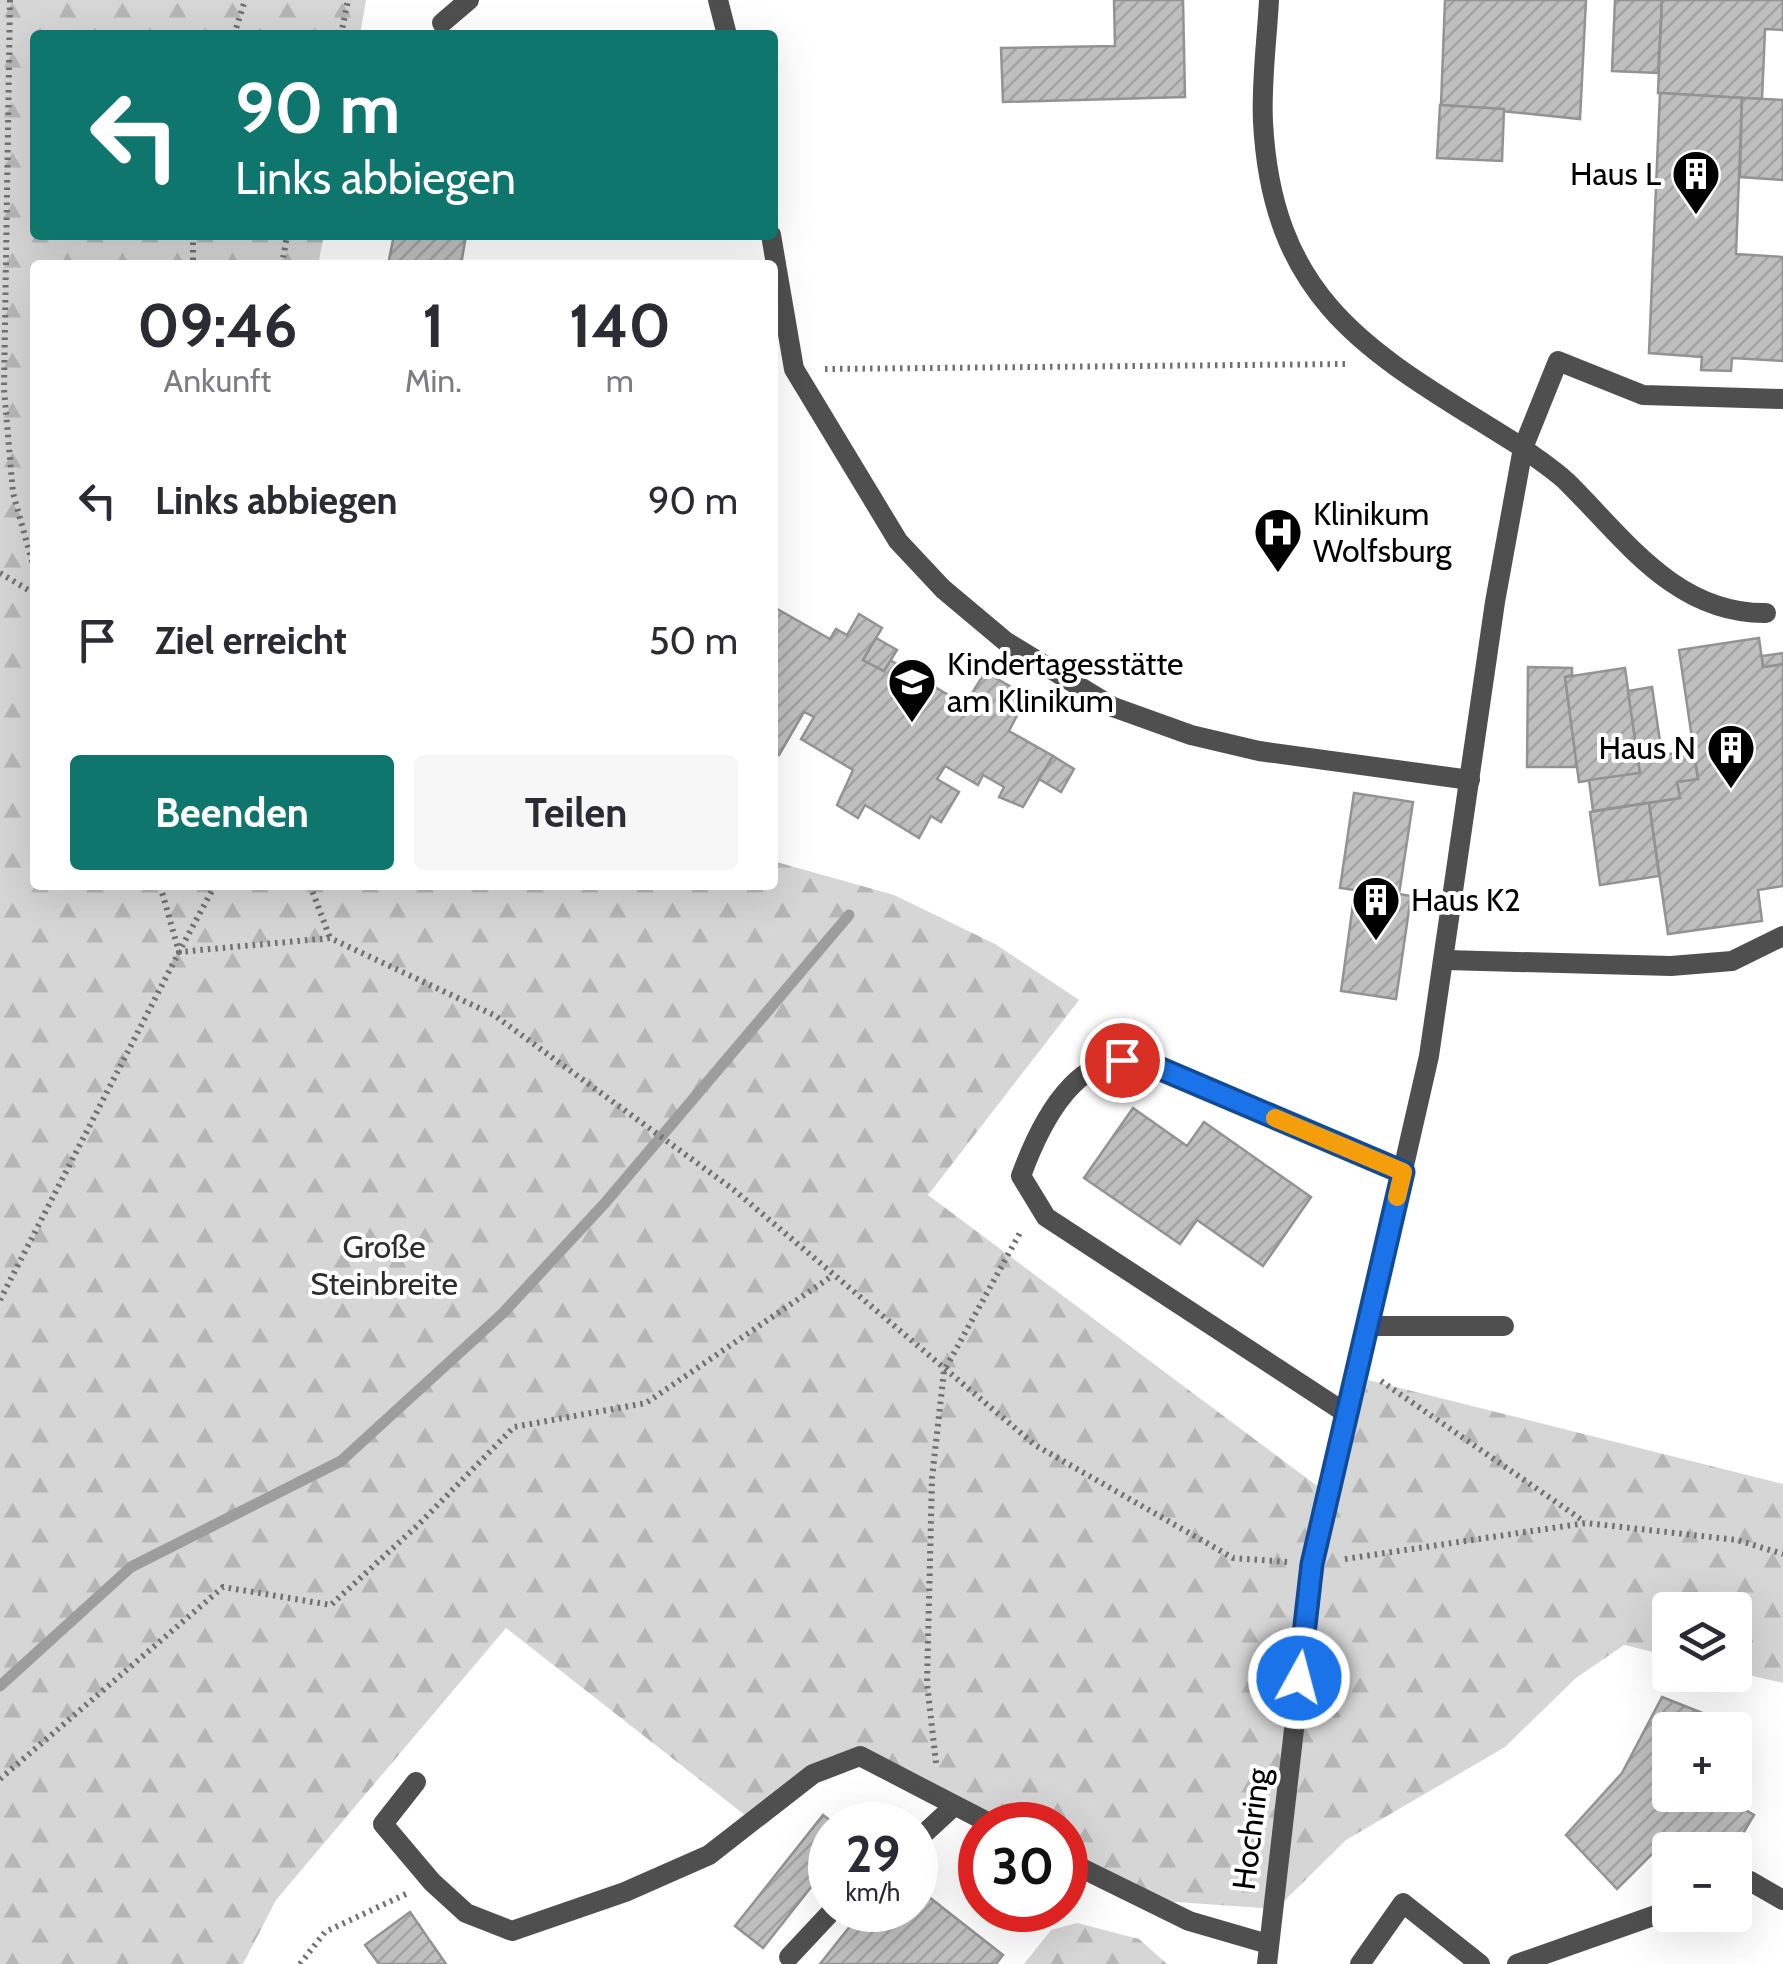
<!DOCTYPE html>
<html lang="de">
<meta charset="utf-8">
<style>
body{margin:0;font-family:Cabin,sans-serif;background:#f7f7f7;color:#2b2b33;height:100vh;display:flex;flex-direction:column;font-size:38px;white-space:nowrap}
*{box-sizing:border-box;margin:0}
p{font-size:32px;color:#7c7c81}
.icon{flex:none;width:55px;height:55px;fill:none;stroke:currentColor;stroke-width:2;stroke-linecap:round;stroke-linejoin:round}
.map{position:relative;flex:1;overflow:hidden}
.details{position:absolute;left:30px;top:260px;width:748px;height:630px;display:flex;flex-direction:column;background:#fff;border-radius:10px;box-shadow:0 10px 40px #0002}
.details>*{flex:none}
.top-card{position:absolute;left:30px;top:30px;width:748px;height:210px;border-radius:10px;box-shadow:0 10px 40px #0002;background:#0f766e;color:#fff;overflow:hidden}
.controls{position:absolute;left:1652px;top:1592px;display:grid;gap:20px}
.controls a{display:grid;place-items:center;width:100px;height:100px;border-radius:10px;background:#fff;box-shadow:0 10px 40px #0002;font-size:50px}
.speed{position:absolute;left:808px;top:1802px;display:flex;gap:20px;font-size:50px;font-weight:700;text-align:center}
.speed>*{display:grid;place-content:center;width:130px;height:130px;border-radius:50%;background:#fff;box-shadow:0 10px 40px #0002;line-height:1}
.speed small{font-size:25px;font-weight:400}
.speed .limit{border:15px solid #d22;background:#fff;color:#111}
.pin{position:absolute;display:grid;place-items:center;width:85px;height:85px;color:#fff;margin:-42px;border:5px solid #fff;border-radius:50%;box-shadow:0 2px 10px #0007}
.me{position:absolute;width:110px;margin:-55px;rotate:7deg;stroke-linejoin:round;filter:drop-shadow(0 0 8px #0008)}
.turn{display:flex;align-items:center;gap:35px;height:210px;padding:0 40px;font-size:45px}
.turn .icon{width:130px;height:130px;stroke-width:2.5}
.turn b{display:block;font-size:70px;line-height:85px}
.eta{display:flex;justify-content:space-evenly;align-items:center;height:170px;text-align:center}
.eta b{font-size:60px;font-weight:800;line-height:70px}
.button{display:flex;gap:20px;margin-top:auto;padding:20px 40px}
.button a{flex:1;height:115px;border-radius:10px;background:#0f766e;color:#fff;font-size:40px;font-weight:800;line-height:115px;text-align:center}
.button a+a{background:#f7f7f7;color:#2b2b33}
ul{padding:0;list-style:none}
li{display:flex;align-items:center;gap:30px;height:140px;padding:0 40px}
li div{flex:1}
li b{display:block;font-size:38px}
li em{font-style:normal}
.map>svg:first-child{display:block}
.forest{fill:url(#forest-firs)}
.lines{fill:none;stroke-linecap:round;stroke-linejoin:round}
.stream{stroke:#9d9d9d;stroke-width:11}
.building{fill:url(#building-hatch);stroke:#939393;stroke-width:2.5}
.path{stroke:#717171;stroke-width:6;stroke-dasharray:2.5 5;stroke-linecap:butt}
.lane{stroke:#4f4f4f;stroke-width:20}
.street{stroke:#4f4f4f;stroke-width:20}
.route-casing{stroke:#114b97;stroke-width:25}
.route{stroke:#1a73e8;stroke-width:18}
.slow{stroke:#f59e0b;stroke-width:18}
.labels{text-anchor:middle;stroke-width:8;stroke-linejoin:round;paint-order:stroke}
.poi-label{font-size:32px;fill:#000;stroke:#fff;text-anchor:start}
.park-label{font-size:32px;fill:#2d2d2d;stroke:#fff}
.street-label{font-size:32px;fill:#000;stroke:#fff}
</style>
<div class="map">
<svg width="1783" height="1964" viewBox="0 0 1783 1964">
<defs>
<pattern id="forest-firs" width="22" height="20" patternUnits="userSpaceOnUse" patternTransform="scale(2.5)"><rect width="22" height="20" fill="#d6d6d6"/><path d="M5 1l3.5 6h-7zM16 11l3.5 6h-7z" fill="#b6b6b6"/></pattern>
<pattern id="building-hatch" width="6" height="6" patternUnits="userSpaceOnUse" patternTransform="scale(2.5)"><rect width="6" height="6" fill="#bfbfbf"/><path d="M-1 1l2-2M0 6l6-6M5 7l2-2" fill="none" stroke="#a2a2a2"/></pattern>
</defs>
<rect width="100%" height="100%" fill="#fff"/>
<!-- forest -->
<g class="forest">
<polygon points="0,0 366,0 360,35 35,35 35,235 324,235 318,265 35,265 35,885 772,885 773,861 894,895 995,944 1079,1000 928,1195 1336,1500 1368,1380 1783,1484 1783,1683 1735,1672 1735,1610 1670,1610 1670,1656 1624,1645 1576,1678 1505,1747 1346,1840 1276,1909 1148,1900 1065,1859 1065,1825 995,1825 861,1755 755,1823 506,1628 276,1900 243,1964 0,1964"/>
<polygon points="1077,1923 1139,1939 1167,1964 1024,1964 1051,1930"/>
</g>
<g class="lines">
<!-- stream -->
<polyline class="stream" points="0,1686 131,1567 341,1461 503,1313 605,1203 849,915"/>
</g>
<!-- building -->
<g class="building">
<polygon points="1114,0 1183,0 1185,97 1003,102 1001,48 1115,46"/>
<polygon points="1445,0 1586,0 1580,119 1441,105"/>
<polygon points="1615,0 1662,0 1658,73 1612,71"/>
<polygon points="1662,0 1783,0 1783,30 1765,29 1762,99 1658,93"/>
<polygon points="1660,93 1742,98 1736,254 1783,257 1783,361 1732,358 1731,371 1701,370 1702,357 1649,353"/>
<polygon points="1742,98 1783,100 1783,180 1740,177"/>
<polygon points="1440,105 1504,109 1502,161 1437,158"/>
<polygon points="394,235 466,235 461,265 388,265"/>
<polygon points="772,606 830,639 836,629 847,635 859,614 882,628 863,660 884,671 890,660 965,705 985,672 1027,696 1009,731 1053,756 1023,807 999,797 1004,787 983,775 978,785 945,766 937,779 959,792 941,822 931,816 919,838 865,805 858,818 837,805 853,770 801,739 814,717 804,712 779,755 772,751"/>
<polygon points="876,638 897,650 884,671 863,660"/>
<polygon points="1759,638 1763,667 1783,664 1783,886 1758,890 1762,921 1668,934 1649,803 1680,798 1677,782 1698,779 1679,650"/>
<polygon points="1783,653 1783,664 1763,667 1762,656"/>
<polygon points="1528,667 1572,668 1572,675 1565,677 1577,767 1527,767"/>
<polygon points="1625,668 1640,773 1579,782 1565,677"/>
<polygon points="1652,687 1662,755 1693,751 1698,779 1677,782 1680,798 1593,811 1589,780 1640,773 1628,691"/>
<polygon points="1053,756 1074,769 1061,792 1039,779"/>
<polygon points="1354,793 1413,802 1399,894 1411,896 1396,999 1341,991 1355,890 1340,888"/>
<polygon points="1649,803 1659,876 1600,885 1590,812"/>
<polygon points="1133,1108 1187,1146 1204,1122 1311,1197 1263,1266 1197,1220 1180,1244 1084,1178"/>
<polygon points="1662,1697 1730,1724 1727,1730 1670,1730 1670,1795 1719,1795 1754,1815 1733,1850 1695,1850 1671,1835 1617,1889 1566,1835 1622,1773"/>
<polygon points="823,1815 836,1825 830,1825 830,1863 763,1948 735,1926"/>
<polygon points="915,1886 1003,1955 996,1964 820,1964 863,1910 915,1910"/>
<polygon points="410,1912 446,1964 379,1964 365,1945"/>
</g>
<g class="lines">
<!-- path -->
<g class="path">
<polyline points="10,0 4,389 13,493 35,572"/>
<polyline points="234,35 245,0"/>
<polyline points="341,35 348,0"/>
<polyline points="193,235 193,265"/>
<polyline points="282,265 287,235"/>
<polyline points="825,369 1347,364"/>
<polyline points="0,573 35,594"/>
<polyline points="215,885 179,952 330,938 494,1015 734,1190 1035,1445 1233,1558 1288,1562"/>
<polyline points="310,885 330,938"/>
<polyline points="0,1300 179,952 160,885"/>
<polyline points="1381,1381 1585,1522"/>
<polyline points="1345,1559 1586,1523 1737,1540 1783,1554"/>
<polyline points="936,1763 927,1683 932,1478 944,1371 1021,1231"/>
<polyline points="0,1779 223,1587 331,1605 419,1524 514,1427 646,1403 832,1276"/>
<polyline points="300,1964 325,1932 408,1893"/>
</g>
<!-- lane -->
<g class="lane">
<polyline points="718,0 727,35"/>
<polyline points="442,23 469,0"/>
<polyline points="771,235 794,369 898,541 943,589 1005,641 1113,707 1191,735 1259,751 1470,780"/>
<path d="M1766,613C1675,614 1624,538 1566,481C1553,469 1537,459 1523,448L1558,361L1643,395L1783,399"/>
<polyline points="1369,1326 1504,1326"/>
<path d="M1347,1414L1046,1217L1021,1176C1037,1132 1068,1064 1122,1060C1132,1059 1144,1064 1154,1066L1403,1172"/>
<polyline points="416,1782 383,1824 432,1882 466,1913 512,1931 625,1892 709,1855 813,1774 860,1756 993,1825"/>
<polyline points="915,1842 954,1806"/>
<polyline points="1065,1860 1189,1921 1268,1944"/>
<polyline points="1735,1887 1750,1881 1783,1900"/>
<polyline points="789,1957 833,1910"/>
<polyline points="1360,1964 1403,1903 1480,1964"/>
<polyline points="1517,1964 1670,1910"/>
</g>
<!-- street -->
<g class="street">
<polyline points="1446,960 1671,966 1732,961 1783,936"/>
<path d="M1267,1964L1313,1564L1429,1056L1495,602L1523,448C1380,357 1273,311 1263,122C1261,82 1267,40 1269,0"/>
</g>
</g>
<g class="lines">
<!-- route casing -->
<g class="route-casing">
<polyline id="route" points="1122,1060 1154,1066 1403,1172 1312,1564 1299,1678"/>
</g>
<!-- route -->
<use href="#route" class="route"/>
<!-- slow -->
<polyline class="slow" points="1275,1118 1403,1172 1397,1197"/>
</g>
<!-- icons -->
<defs>
<g id="building-pin" transform="scale(2.5)"><path d="M0 17L-7.5 6A9.5 9.5 0 1 1 7.5 6Z" fill="#000" stroke="#fff"/><path d="M-4-6H4V6H1V3H-1V6H-4ZM-2.5-4.3h1.7v1.8h-1.7ZM.8-4.3h1.7v1.8H.8ZM-2.5-1h1.7V.8h-1.7ZM.8-1h1.7V.8H.8Z" fill="#fff"/></g>
<g id="hospital-pin" transform="scale(2.5)"><path d="M0 17L-7.5 6A9.5 9.5 0 1 1 7.5 6Z" fill="#000" stroke="#fff"/><path d="M-5-5h3v3.5h4V-5h3V5h-3V1.5h-4V5h-3Z" fill="#fff"/></g>
<g id="school-pin" transform="scale(2.5)"><path d="M0 17L-7.5 6A9.5 9.5 0 1 1 7.5 6Z" fill="#000" stroke="#fff"/><path d="M0-5L7-2L0 1L-7-2ZM-4 1L0 2.5L4 1V4Q0 6-4 4Z" fill="#fff"/></g>
</defs>
<g fill-rule="evenodd">
<use href="#building-pin" x="1696" y="174"/>
<use href="#hospital-pin" x="1278" y="532"/>
<use href="#school-pin" x="912" y="682"/>
<use href="#building-pin" x="1731" y="748"/>
<use href="#building-pin" x="1376" y="900"/>
</g>
<g class="labels">
<!-- poi labels -->
<g class="poi-label">
<text x="1661" y="185" text-anchor="end">Haus L</text>
<text x="1313" y="525">Klinikum<tspan x="1313" dy="37">Wolfsburg</tspan></text>
<text x="947" y="675">Kindertagesstätte<tspan x="947" dy="37">am Klinikum</tspan></text>
<text x="1696" y="759" text-anchor="end">Haus N</text>
<text x="1411" y="911">Haus K2</text>
</g>
<!-- park labels -->
<g class="park-label">
<text x="384" y="1258">Große<tspan x="384" dy="37">Steinbreite</tspan></text>
</g>
<!-- street labels -->
<g class="street-label">
<text transform="translate(1251 1829) rotate(-83)" y="11">Hochring</text>
</g>
</g>
</svg>
<div class="controls">
<a><svg class="icon" aria-label="layers" viewBox="0 0 24 24"><path d="M12 4l9 5-9 5-9-5zM3 14l9 5 9-5"/></svg></a>
<a>+</a>
<a>−</a>
</div>
<div class="speed"><div>29<small>km/h</small></div><div class="limit">30</div></div>
<div class="pin" style="left:1122px;top:1060px;background:#d93025"><svg class="icon" aria-label="arrive" viewBox="0 0 24 24"><path d="M6 21V4h12l-3 4 3 4H6"/></svg></div>
<svg class="me" style="left:1299px;top:1678px" viewBox="-20 -20 40 40"><circle r="17" fill="#1a73e8" stroke="#fff" stroke-width="3"/><path d="M0-11L8 9 0 5-8 9z" fill="#fff"/></svg>
<div class="top-card">
<div class="turn"><svg class="icon" aria-label="left" viewBox="0 0 24 24"><path d="M17 20v-9H6M10 6l-5 5 5 5"/></svg><div><b>90 m</b>Links abbiegen</div></div>
</div>
<section class="details">
<div class="eta">
<div><b>09:46</b><p>Ankunft</p></div>
<div><b>1</b><p>Min.</p></div>
<div><b>140</b><p>m</p></div>
</div>
<ul>
<li><svg class="icon" aria-label="left" viewBox="0 0 24 24"><path d="M17 20v-9H6M10 6l-5 5 5 5"/></svg><div><b>Links abbiegen</b></div><em>90 m</em></li>
<li><svg class="icon" aria-label="arrive" viewBox="0 0 24 24"><path d="M6 21V4h12l-3 4 3 4H6"/></svg><div><b>Ziel erreicht</b></div><em>50 m</em></li>
</ul>
<div class="button"><a>Beenden</a><a>Teilen</a></div>
</section>
</div>
